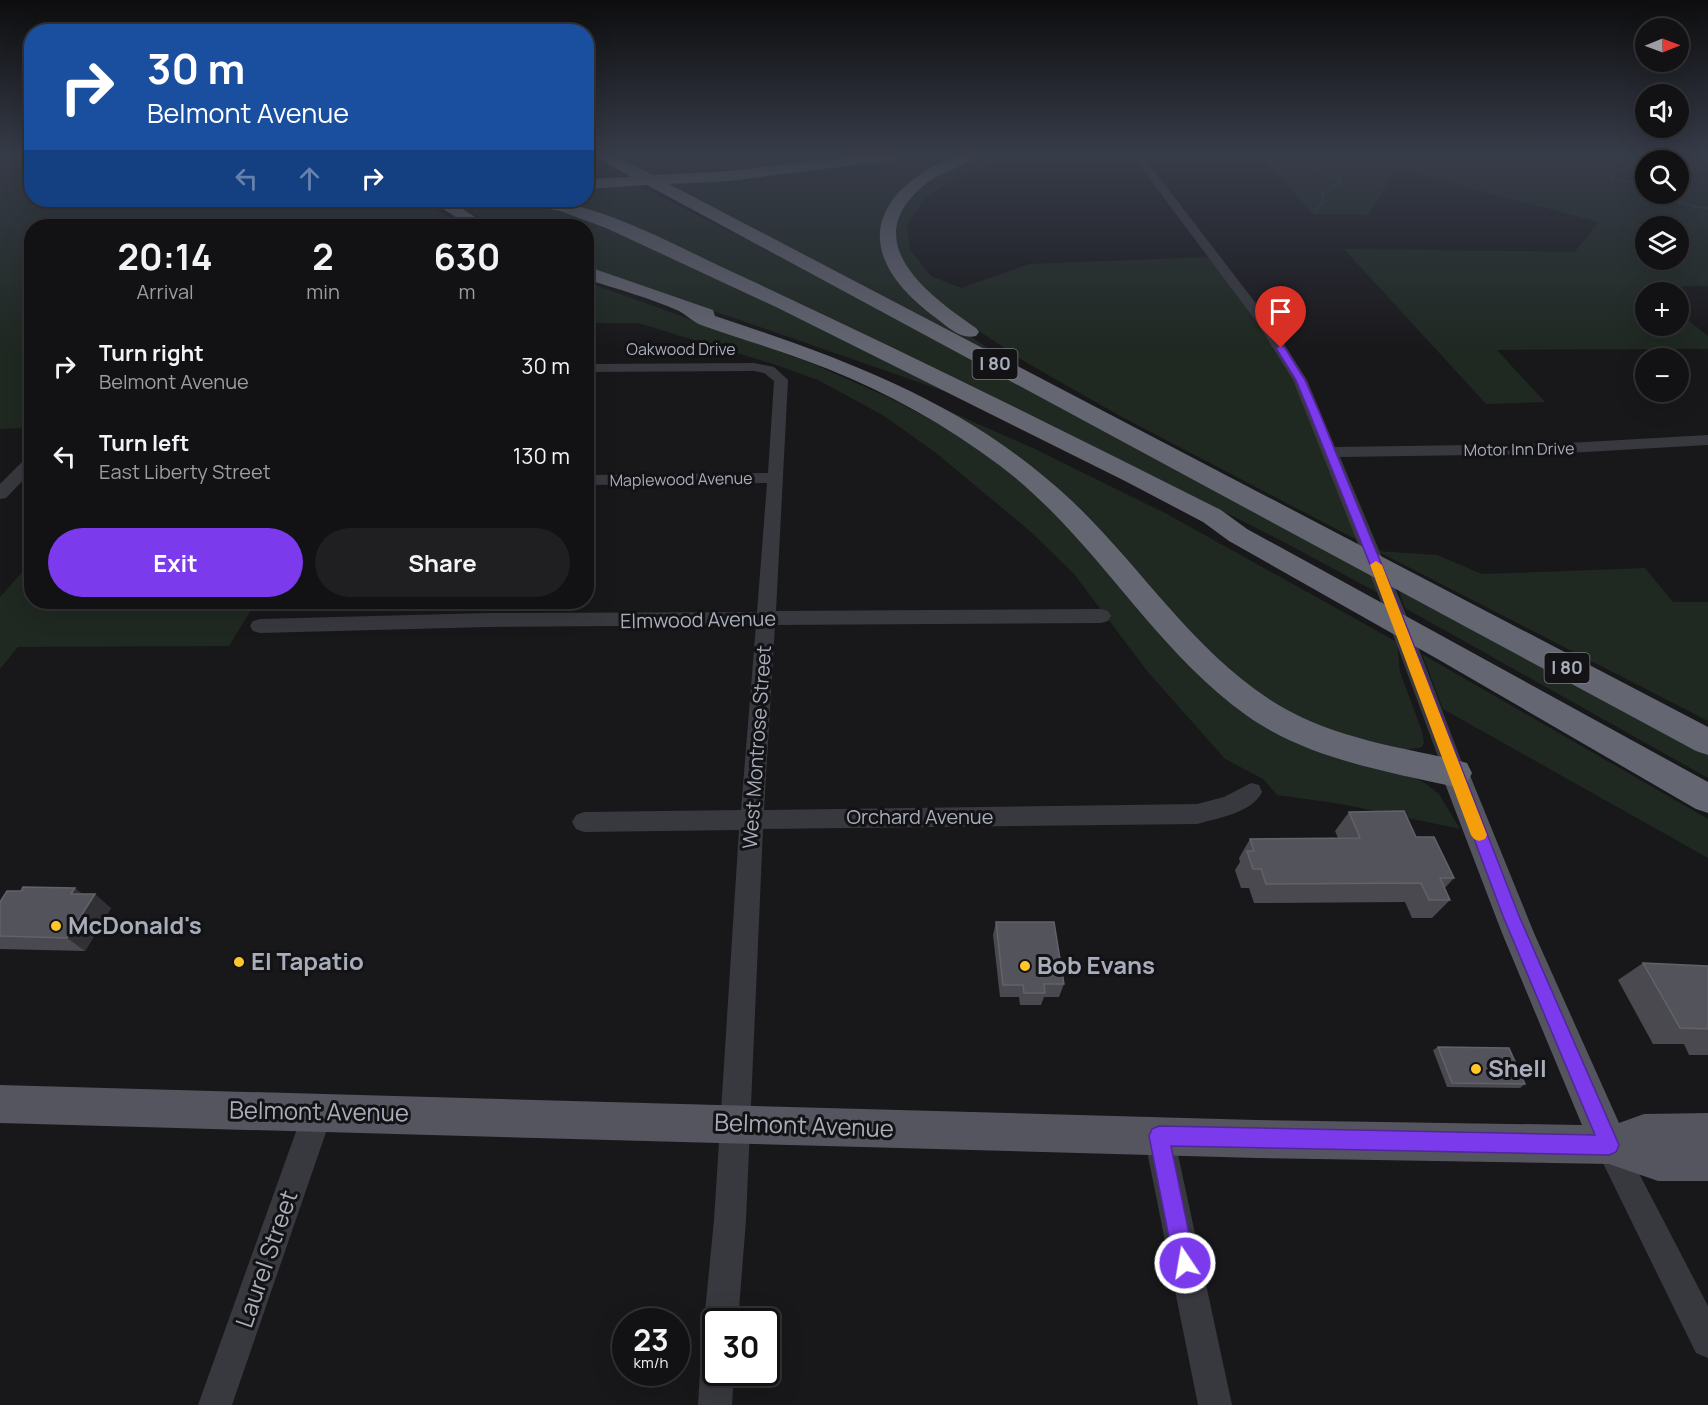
<!DOCTYPE html>
<meta charset="utf-8">
<style>
body{margin:0;font-family:Manrope,sans-serif;background:#1f1f22;color:#f1f3f6;height:100vh;display:flex;flex-direction:column;font-size:22px;white-space:nowrap}
*{box-sizing:border-box;margin:0}
p{font-size:20px;color:#9c9da0}
.icon{flex:none;width:33px;height:33px;fill:none;stroke:currentColor;stroke-width:2;stroke-linecap:round;stroke-linejoin:round}
.map{position:relative;flex:1;overflow:hidden}
.panel{position:absolute;left:24px;top:219px;width:570px;height:390px;display:flex;flex-direction:column;background:#121114;border-radius:24px;box-shadow:0 6px 24px #0002,0 0 0 2px #313134}
.panel>*{flex:none}
.banner{position:absolute;left:24px;top:24px;width:570px;height:183px;border-radius:24px;box-shadow:0 6px 24px #0002,0 0 0 2px #313134;background:#1a4fa0;color:#fff;overflow:hidden}
.needle{width:39px;rotate:89deg}
.controls{position:absolute;left:1635px;top:18px;display:grid;gap:12px}
.controls a{display:grid;place-items:center;width:54px;height:54px;border-radius:50%;background:#121114;box-shadow:0 6px 24px #0002,0 0 0 2px #313134;font-size:30px}
.speed{position:absolute;left:612px;top:1308px;display:flex;gap:12px;font-size:30px;font-weight:700;text-align:center}
.speed>*{display:grid;place-content:center;width:78px;height:78px;border-radius:50%;background:#121114;box-shadow:0 6px 24px #0002,0 0 0 2px #313134;line-height:1}
.speed small{font-size:15px;font-weight:400}
.speed .limit{border:3px solid #111;border-radius:9px;background:#fff;color:#111}
.pin{position:absolute;display:grid;place-items:center;width:51px;height:51px;color:#fff;margin:-62px -26px;border-radius:50% 50% 50% 0;rotate:-45deg;box-shadow:0 0 6px #0007}
.pin .icon{rotate:45deg}
.me{position:absolute;width:66px;margin:-33px;rotate:348deg;stroke-linejoin:round;filter:drop-shadow(0 0 4px #0008)}
.turn{display:flex;align-items:center;gap:21px;height:126px;padding:0 24px;font-size:27px}
.turn .icon{width:78px;height:78px;stroke-width:2.5}
.turn b{display:block;font-size:42px;line-height:51px}
.lanes{display:flex;align-items:center;height:57px;padding:0 24px;background:#0003;justify-content:center;gap:30px;direction:ltr}
.lanes .off{opacity:.35}
.eta{display:flex;justify-content:space-evenly;align-items:center;height:102px;text-align:center}
.eta b{font-size:36px;font-weight:700;line-height:42px}
.button{display:flex;gap:12px;margin-top:auto;padding:12px 24px}
.button a{flex:1;height:69px;border-radius:36px;background:#7c3aed;color:#fff;font-size:24px;font-weight:700;line-height:69px;text-align:center}
.button a+a{background:#1f1f22;color:#f1f3f6}
ul{padding:0;list-style:none}
li{display:flex;align-items:center;gap:18px;height:90px;padding:0 24px}
li div{flex:1}
li b{display:block;font-size:22px}
li em{font-style:normal}
.map>svg:first-child{display:block}
.green{fill:#1f2821;fill-rule:evenodd}
.lines{fill:none;stroke-linecap:round;stroke-linejoin:round}
.stream{stroke:#2c353f;stroke-width:2}
.minor{fill:#38393f;fill-rule:evenodd}
.major{fill:#54555e;fill-rule:evenodd}
.highway{fill:#646671;fill-rule:evenodd}
.wall{fill:#49494f}
.shaded-wall{fill:#313135}
.building{fill:#53545b;stroke:#61626a;stroke-width:1.5}
.route{fill:#7c3aed;stroke:#51269a;stroke-width:1.5}
.slow{fill:#f59e0b}
.poi-dot{fill:#ffc62a;stroke:#131215;stroke-width:2}
.labels{text-anchor:middle;stroke-width:6;stroke-linejoin:round;paint-order:stroke}
.far-street-label{font-size:16px;fill:#a8adbb;stroke:#131215}
.shield{fill:#131215;stroke:#7b7e89;stroke-width:1.5}
.shield-label{font-size:18px;font-weight:bold;fill:#a8adbb}
.street-label{font-size:20px;fill:#a8adbb;stroke:#131215}
.near-poi-label{font-size:24px;font-weight:bold;fill:#a8adbb;stroke:#131215;text-anchor:start}
.near-street-label{font-size:24px;fill:#a8adbb;stroke:#131215}
</style>
<div class="map">
<svg width="1708" height="1405" viewBox="0 0 1708 1405">
<rect width="100%" height="100%" fill="#18171a"/>
<!-- green -->
<g class="green">
<polygon points="0,155 31,155 32,200 422,200 459,226 32,226 31,428 0,429"/>
<polygon points="616,155 864,155 773,166 653,176"/>
<path d="M909,155H961C925,168 892,188 881,228L940,317L988,348L984,349L668,184L828,167Z"/>
<polygon points="975,155 1019,155 963,175 927,196 907,225 910,250 931,276 961,288 1029,264 1210,257 1283,360 1303,399 1359,541 1120,416 1027,363 929,298 896,255 895,214 907,195 954,163"/>
<path d="M1258,155H1708V286L1645,287L1652,292H1646V326H1678L1679,313L1708,336V349L1497,350L1545,402L1486,404L1344,249L1575,252L1599,222L1396,169L1369,215L1313,214ZM1646,160H1678V194H1646ZM1646,226H1678V260H1646Z"/>
<polygon points="636,185 795,263 1371,572 1378,593 1280,540 1161,480 570,206 539,200 586,200 587,187"/>
<polygon points="451,200 512,200 597,221 743,289 958,396 587,267 586,226 494,226"/>
<polygon points="587,282 811,363 890,398 969,440 1044,500 1205,679 1425,783 1439,794 1460,829 1341,804 1277,795 1263,779 1225,759 1147,671 1074,574 1031,532 936,453 884,416 818,380 773,364 638,323 587,323"/>
<path d="M933,404L1033,448L1167,514L1397,642L1400,672L1422,731L1424,742L1422,747C1386,759 1296,718 1264,697C1224,672 1195,634 1160,603C1085,535 1008,470 933,404Z"/>
<polygon points="1377,551 1437,555 1482,574 1645,568 1673,602 1708,602 1708,721"/>
<polygon points="31,562 32,602 256,602 229,646 18,647 0,669 0,597"/>
<polygon points="1397,586 1708,752 1708,778 1405,608"/>
<polygon points="1422,654 1708,819 1708,858 1443,709"/>
</g>
<g class="lines">
<!-- stream -->
<g class="stream">
<polyline points="1302,155 1313,167 1340,179 1340,182 1323,194 1322,204 1314,210"/>
<polyline points="1610,155 1633,169 1613,173 1612,179 1646,183"/>
<polyline points="1655,194 1696,207 1708,208"/>
</g>
<!-- minor -->
<g class="minor">
<polygon points="1132,155 1142,155 1271,323 1307,380 1335,447 1550,444 1708,435 1708,445 1550,454 1340,457 1403,607 1466,773 1463,779 1455,782 1447,779 1444,773 1383,607 1293,380 1258,324"/>
<path d="M754,363L774,367L788,380L776,611L1101,609L1108,611L1111,616L1108,621L1101,623L775,625L764,810L1197,804L1224,797L1251,783L1259,785L1262,792C1252,813 1218,818 1197,824L763,829L746,1220L738,1322H716V1336L709,1334L704,1322L714,1220L739,830L584,832L576,829L572,822L576,815L584,812L741,810L756,625L488,627L260,633L253,631L250,626L253,621L260,619L488,613L757,612L767,483L586,485V475L768,473L774,381L764,373L754,371L586,372V364Z"/>
<polygon points="32,456 32,471 6,498 0,499 0,484 26,458"/>
<polygon points="318,1097 328,1102 333,1112 232,1405 198,1405 303,1112 308,1102"/>
<polygon points="1159,1121 1169,1126 1174,1136 1232,1405 1198,1405 1144,1136 1149,1126"/>
<polygon points="1609,1130 1619,1135 1708,1306 1708,1358 1696,1353 1599,1155 1594,1145 1599,1135"/>
<polygon points="716,1356 716,1372 734,1372 732,1405 698,1405 700,1372 705,1360"/>
</g>
<!-- major -->
<polygon class="major" points="1455,761 1465,765 1469,773 1534,933 1619,1123 1644,1114 1708,1113 1708,1181 1658,1181 1609,1164 1257,1158 0,1123 0,1085 1257,1120 1582,1125 1502,933 1441,773 1445,765"/>
<!-- highway -->
<g class="highway">
<polygon points="594,155 613,155 653,175 729,171 862,155 902,155 900,158 895,160 729,181 669,184 1708,727 1708,755 1696,751 647,185 586,189 586,179 631,177"/>
<path d="M956,155H976C967,166 940,173 928,182C854,239 925,293 976,328L979,332L976,336C961,340 948,327 936,318C853,257 864,195 956,155Z"/>
<polygon points="430,200 449,200 489,226 469,226"/>
<path d="M518,200C583,192 679,248 739,275C901,350 1062,430 1221,510L1247,529L1708,782V813L1696,809L1441,661L1229,541L1203,522L1125,481L776,307L606,228L560,211L520,204Z"/>
<path d="M586,266L713,310L715,316C847,360 966,402 1071,500C1139,564 1190,647 1269,699C1310,726 1358,739 1405,749C1426,754 1447,757 1467,763L1472,773L1467,783L1455,787C1384,771 1306,758 1246,715C1150,646 1094,536 999,465C947,426 889,393 828,369C786,352 743,340 701,325C693,322 687,315 679,311C650,298 617,289 586,279Z"/>
</g>
</g>
<!-- wall -->
<g class="wall">
<polygon points="1349,812 1416,837 1454,878 1444,889 1450,900 1432,918 1412,918 1405,902 1254,903 1249,888 1241,888 1235,870 1240,862 1239,858 1250,839 1338,838 1335,831"/>
<polygon points="75,888 82,894 111,908 85,951 0,949 0,902 21,891"/>
<polygon points="996,922 1064,984 1059,997 1044,997 1041,1005 1020,1005 1019,997 1000,997 993,935"/>
<polygon points="1643,963 1708,966 1708,1055 1689,1055 1684,1044 1653,1044 1618,980"/>
<polygon points="1438,1047 1525,1084 1520,1088 1447,1087 1433,1050"/>
</g>
<!-- shaded-wall -->
<polygon class="shaded-wall" points="75,888 91,901 95,894 111,908 85,951 67,938 71,894"/>
<!-- building -->
<g class="building">
<polygon points="1404,811 1416,837 1434,837 1454,878 1440,878 1450,900 1429,900 1421,883 1266,884 1261,869 1253,869 1247,851 1254,851 1250,839 1360,838 1349,812"/>
<polygon points="23,887 75,888 71,894 95,894 67,938 0,936 0,902 7,891 21,891"/>
<polygon points="996,922 1054,922 1064,984 1044,984 1045,993 1024,993 1023,985 1003,985"/>
<polygon points="1643,963 1708,966 1708,1029 1680,1028"/>
<polygon points="1438,1047 1509,1048 1525,1084 1452,1083"/>
</g>
<!-- sky -->
<linearGradient id="sky" x2="0" y2="1"><stop stop-color="#0d0d0e"/><stop offset="0.44" stop-color="#373c49"/><stop offset="1" stop-color="#373c49" stop-opacity="0"/></linearGradient>
<rect width="1708" height="351" fill="url(#sky)"/>
<!-- route -->
<polygon class="route" points="1281,345 1285,348 1305,380 1320,414 1399,607 1519,916 1619,1145 1616,1152 1609,1155 1171,1146 1195,1263 1192,1270 1185,1273 1177,1270 1174,1263 1149,1136 1152,1129 1159,1126 1595,1135 1503,916 1387,607 1310,414 1296,380 1276,348"/>
<!-- slow -->
<polygon class="slow" points="1376,561 1382,565 1487,835 1485,839 1479,841 1474,839 1471,835 1370,565"/>
<!-- markers -->
<g class="poi-dot">
<circle cx="56" cy="926" r="6"/>
<circle cx="239" cy="962" r="6"/>
<circle cx="1025" cy="966" r="6"/>
<circle cx="1476" cy="1069" r="6"/>
</g>
<g class="labels">
<!-- far-street labels -->
<g class="far-street-label">
<text x="681" y="355">Oakwood Drive</text>
<text transform="translate(1519 449) rotate(-1)" y="6">Motor Inn Drive</text>
<text transform="translate(681 479) rotate(-1)" y="6">Maplewood Avenue</text>
</g>
<!-- shield labels -->
<g class="shield">
<rect x="972.5" y="349" width="45" height="30" rx="4.5"/>
<rect x="1544.5" y="653" width="45" height="30" rx="4.5"/>
</g>
<g class="shield-label">
<text x="995" y="370">I 80</text>
<text x="1567" y="674">I 80</text>
</g>
<!-- street labels -->
<g class="street-label">
<text transform="translate(698 620) rotate(-1)" y="7">Elmwood Avenue</text>
<text transform="translate(757 747) rotate(-86)" y="7">West Montrose Street</text>
<text x="920" y="824">Orchard Avenue</text>
</g>
<!-- near-poi labels -->
<g class="near-poi-label">
<text x="68" y="934">McDonald's</text>
<text x="251" y="970">El Tapatio</text>
<text x="1037" y="974">Bob Evans</text>
<text x="1488" y="1077">Shell</text>
</g>
<!-- near-street labels -->
<g class="near-street-label">
<text transform="translate(319 1112) rotate(1)" y="8">Belmont Avenue</text>
<text transform="translate(804 1126) rotate(2)" y="8">Belmont Avenue</text>
<text transform="translate(267 1259) rotate(-71)" y="8">Laurel Street</text>
</g>
</g>
</svg>
<div class="controls">
<a><svg class="needle" viewBox="-14 -14 28 28"><path d="M0-13l5 13h-10z" fill="#e53935"/><path d="M0 13l5-13h-10z" fill="#9c9da0"/></svg></a>
<a><svg class="icon" aria-label="sound" viewBox="0 0 24 24"><path d="M4 9h4l5-4v14l-5-4H4zM17 9q2 3 0 6"/></svg></a>
<a><svg class="icon" aria-label="search" viewBox="0 0 24 24"><circle cx="10" cy="10" r="6"/><path d="M15 15l6 6"/></svg></a>
<a><svg class="icon" aria-label="layers" viewBox="0 0 24 24"><path d="M12 4l9 5-9 5-9-5zM3 14l9 5 9-5"/></svg></a>
<a>+</a>
<a>−</a>
</div>
<div class="speed"><div>23<small>km/h</small></div><div class="limit">30</div></div>
<div class="pin" style="left:1281px;top:348px;background:#d93025"><svg class="icon" aria-label="arrive" viewBox="0 0 24 24"><path d="M6 21V4h12l-3 4 3 4H6"/></svg></div>
<svg class="me" style="left:1185px;top:1263px" viewBox="-20 -20 40 40"><circle r="17" fill="#7c3aed" stroke="#fff" stroke-width="3"/><path d="M0-11L8 9 0 5-8 9z" fill="#fff"/></svg>
<div class="banner">
<div class="turn"><svg class="icon" aria-label="right" viewBox="0 0 24 24"><path d="M7 20v-9h11M14 6l5 5-5 5"/></svg><div><b>30 m</b>Belmont Avenue</div></div>
<div class="lanes"><svg class="icon off" aria-label="left" viewBox="0 0 24 24"><path d="M17 20v-9H6M10 6l-5 5 5 5"/></svg><svg class="icon off" aria-label="ahead" viewBox="0 0 24 24"><path d="M12 20V5M6 11l6-6 6 6"/></svg><svg class="icon" aria-label="right" viewBox="0 0 24 24"><path d="M7 20v-9h11M14 6l5 5-5 5"/></svg></div>
</div>
<section class="panel">
<div class="eta">
<div><b>20:14</b><p>Arrival</p></div>
<div><b>2</b><p>min</p></div>
<div><b>630</b><p>m</p></div>
</div>
<ul>
<li><svg class="icon" aria-label="right" viewBox="0 0 24 24"><path d="M7 20v-9h11M14 6l5 5-5 5"/></svg><div><b>Turn right</b><p>Belmont Avenue</p></div><em>30 m</em></li>
<li><svg class="icon" aria-label="left" viewBox="0 0 24 24"><path d="M17 20v-9H6M10 6l-5 5 5 5"/></svg><div><b>Turn left</b><p>East Liberty Street</p></div><em>130 m</em></li>
</ul>
<div class="button"><a>Exit</a><a>Share</a></div>
</section>
</div>
